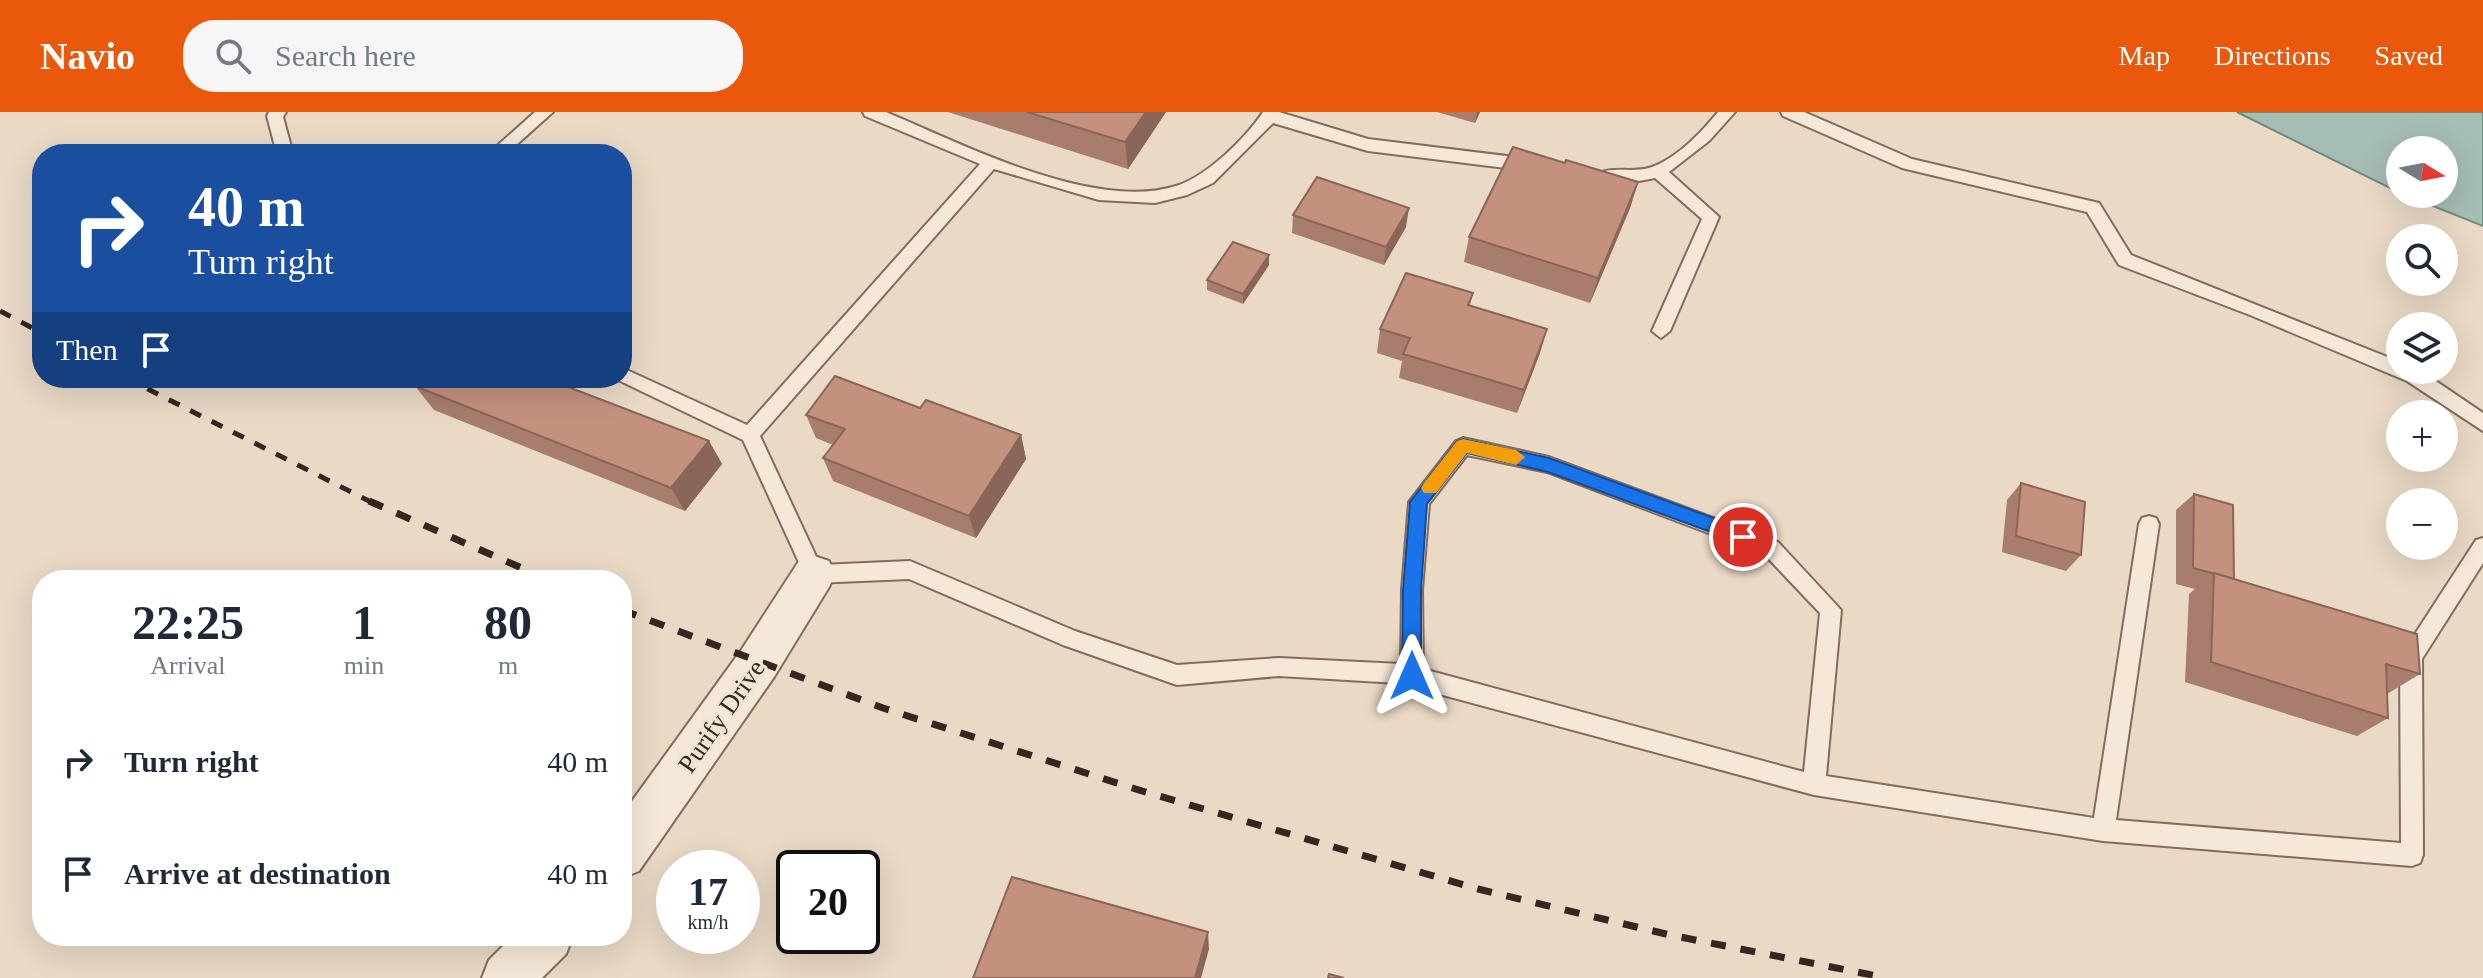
<!DOCTYPE html>
<meta charset="utf-8">
<style>
body{margin:0;font-family:Georgia,serif;background:#f6f6f7;color:#1f2937;height:100vh;display:flex;flex-direction:column;font-size:30px;white-space:nowrap}
*{box-sizing:border-box;margin:0}
p{font-size:26px;color:#747a83}
.icon{flex:none;width:44px;height:44px;fill:none;stroke:currentColor;stroke-width:2;stroke-linecap:round;stroke-linejoin:round}
.map{position:relative;flex:1;overflow:hidden}
.drawer{position:absolute;left:32px;top:458px;width:600px;height:376px;display:flex;flex-direction:column;background:#fff;border-radius:32px;box-shadow:0 8px 32px #0002}
.drawer>*{flex:none}
.guide{position:absolute;left:32px;top:32px;width:600px;height:244px;border-radius:32px;box-shadow:0 8px 32px #0002;background:#1a4fa0;color:#fff;overflow:hidden}
.needle{width:52px;rotate:100deg}
.tools{position:absolute;left:2386px;top:24px;display:grid;gap:16px}
.tools a{display:grid;place-items:center;width:72px;height:72px;border-radius:50%;background:#fff;box-shadow:0 8px 32px #0002;font-size:40px}
.speed{position:absolute;left:656px;top:738px;display:flex;gap:16px;font-size:40px;font-weight:700;text-align:center}
.speed>*{display:grid;place-content:center;width:104px;height:104px;border-radius:50%;background:#fff;box-shadow:0 8px 32px #0002;line-height:1}
.speed small{font-size:20px;font-weight:400}
.speed .limit{border:4px solid #111;border-radius:12px;background:#fff;color:#111}
.pin{position:absolute;display:grid;place-items:center;width:68px;height:68px;color:#fff;margin:-34px;border:4px solid #fff;border-radius:50%;box-shadow:0 2px 8px #0007}
.me{position:absolute;width:88px;margin:-44px;rotate:0deg;stroke-linejoin:round;filter:drop-shadow(0 0 6px #0008)}
.turn{display:flex;align-items:center;gap:28px;height:168px;padding:0 24px;font-size:36px}
.turn .icon{width:104px;height:104px;stroke-width:2.5}
.turn b{display:block;font-size:56px;line-height:68px}
.then{display:flex;align-items:center;height:76px;padding:0 24px;background:#0003;gap:16px;font-size:30px}
.eta{display:flex;justify-content:space-evenly;align-items:center;height:136px;text-align:center}
.eta b{font-size:48px;font-weight:600;line-height:56px}
ul{padding:0;list-style:none}
li{display:flex;align-items:center;gap:24px;height:112px;padding:0 24px}
li div{flex:1}
li b{display:block;font-size:30px}
li em{font-style:normal}
header{display:flex;align-items:center;gap:48px;box-sizing:border-box;height:112px;padding:0 40px;background:#ea580c;color:#fff}
header strong{font-size:38px}
nav{display:flex;gap:44px;margin-inline-start:auto;font-size:28px}
.search{width:560px;height:72px;background:#f6f6f7;display:flex;align-items:center;gap:20px;box-sizing:border-box;padding:0 28px;border-radius:32px;color:#747a83;font-size:30px}
.map>svg:first-child{display:block}
.water{fill:#a6bdb3;stroke:#6e8b7f;stroke-width:2}
.lines{fill:none;stroke-linecap:round;stroke-linejoin:round}
.service-casing{stroke:#836b5d;stroke-width:4}
.minor-casing{stroke:#836b5d;stroke-width:4}
.service{fill:#f5e8d8;fill-rule:evenodd}
.minor{fill:#f5e8d8;fill-rule:evenodd}
.rail-far1{stroke:#342620;stroke-width:5;stroke-dasharray:12 12;stroke-linecap:butt}
.rail{stroke:#342620;stroke-width:7;stroke-dasharray:15 15;stroke-linecap:butt}
.wall{fill:#a97d6d}
.shaded-wall{fill:#896659}
.building{fill:#c4917f;stroke:#896659;stroke-width:2}
.route{fill:#1a73e8;stroke:#114b97;stroke-width:2}
.slow{fill:#f59e0b}
.labels{text-anchor:middle;stroke-width:6;stroke-linejoin:round;paint-order:stroke}
.street-label{font-size:26px;fill:#342620;stroke:#f2e4d4}
</style>
<header>
<strong>Navio</strong>
<div class="search"><svg class="icon" aria-label="search" viewBox="0 0 24 24"><circle cx="10" cy="10" r="6"/><path d="M15 15l6 6"/></svg>Search here</div>
<nav><a>Map</a><a>Directions</a><a>Saved</a></nav>
</header>
<div class="map">
<svg width="2483" height="866" viewBox="0 0 2483 866">
<rect width="100%" height="100%" fill="#e9d9c5"/>
<!-- water -->
<polygon class="water" points="2237,0 2483,0 2483,114 2403,82 2444,82 2444,38 2400,38 2400,81"/>
<g class="lines">
<!-- service casing -->
<g class="service-casing">
<g id="service">
<polygon points="269,0 286,0 283,5 293,42 277,42 267,4"/>
<polygon points="535,0 553,0 506,42 488,42"/>
<path d="M863,0H886C962,32 1094,100 1176,74C1206,65 1246,26 1263,0H1279L1368,27L1531,47L1539,53L1531,59L1368,39L1273,11L1213,71L1187,83L1155,91L1099,88L994,57L760,324L820,453L910,449L1075,519L1177,553L1279,546L1401,552L1402,478L1409,390L1456,329L1463,326L1549,345L1778,430L1841,498L1826,664L2094,706L2139,412L2142,406L2149,404L2156,406L2159,412L2116,708L2401,731L2400,545L2476,428L2483,426V451L2422,547L2423,743L2420,751L2412,754L2103,729L1814,683L1398,571L1279,564L1177,573L1063,533L909,467L814,471L807,468L743,328L614,266H622V257L629,259L747,313L980,52L865,4ZM1467,343L1547,360L1764,442L1820,501L1804,660L1423,557L1422,478L1429,392Z"/>
<path d="M1718,0H1735L1709,29L1669,60L1719,105L1670,219L1661,226L1652,219L1702,107L1655,66L1628,71L1596,69L1594,65C1604,53 1633,61 1649,56C1675,48 1701,21 1718,0Z"/>
<polygon points="1781,0 1804,0 1912,47 2099,91 2131,143 2400,250 2400,258 2421,259 2483,301 2483,319 2407,269 2250,203 2119,153 2087,100 1902,56 1783,4"/>
</g>
</g>
<!-- minor casing -->
<g class="minor-casing">
<g id="minor">
<polygon points="814,444 829,449 835,462 829,475 774,565 639,759 622,766 622,703 742,537 799,449"/>
<polygon points="513,824 573,824 566,842 542,866 482,866 489,848"/>
</g>
</g>
<!-- service -->
<use href="#service" class="service"/>
<!-- minor -->
<use href="#minor" class="minor"/>
<!-- rail-far1 -->
<g class="rail-far1">
<polyline points="0,199 42,221"/>
<polyline points="126,266 373,391"/>
</g>
<!-- rail -->
<g class="rail">
<polyline points="369,389 549,468"/>
<polyline points="622,498 883,596 1142,679 1478,777 1670,823 1887,866"/>
</g>
</g>
<!-- wall -->
<g class="wall">
<polygon points="948,0 1166,0 1128,57"/>
<polygon points="1437,0 1480,0 1475,11"/>
<polygon points="1565,51 1638,70 1630,96 1590,191 1464,150 1469,125"/>
<polygon points="1293,103 1406,115 1384,153 1292,121"/>
<polygon points="1269,143 1269,153 1243,192 1207,178 1207,168"/>
<polygon points="1473,181 1470,193 1540,241 1517,301 1399,266 1402,249 1377,241 1380,217"/>
<polygon points="415,274 709,329 722,352 685,399 434,298"/>
<polygon points="920,296 1021,323 1026,347 976,426 833,369 823,346 833,333 816,326 806,303"/>
<polygon points="2021,371 2081,443 2066,459 2002,440 2007,388"/>
<polygon points="2194,382 2234,467 2420,562 2387,582 2388,606 2357,624 2185,570 2189,482 2195,477 2176,472 2176,398"/>
</g>
<!-- shaded-wall -->
<g class="shaded-wall">
<polygon points="1146,0 1166,0 1128,57 1125,30"/>
<polygon points="1477,0 1480,0 1475,11"/>
<polygon points="1638,70 1630,96 1590,191 1598,166"/>
<polygon points="1409,96 1406,115 1384,153 1386,135"/>
<polygon points="1269,143 1269,153 1243,192 1243,182"/>
<polygon points="1547,217 1540,241 1517,301 1524,278"/>
<polygon points="1021,323 1026,347 976,426 969,404"/>
<polygon points="709,329 722,352 685,399 671,376"/>
<polygon points="1208,820 1209,837 1201,866 1195,866"/>
</g>
<!-- building -->
<g class="building">
<polygon points="1027,0 1146,0 1125,30"/>
<polygon points="1513,35 1565,51 1566,48 1638,70 1598,166 1469,125"/>
<polygon points="1317,65 1409,96 1386,135 1293,103"/>
<polygon points="1233,130 1269,143 1243,182 1207,168"/>
<polygon points="1406,161 1473,181 1468,193 1547,217 1524,278 1403,242 1410,226 1380,217"/>
<polygon points="835,264 920,296 926,288 1021,323 969,404 823,346 845,317 806,303"/>
<polygon points="422,266 545,266 709,329 671,376 415,274"/>
<polygon points="2021,371 2085,390 2081,443 2016,424"/>
<polygon points="2194,382 2233,393 2234,467 2193,456"/>
<polygon points="2214,461 2417,522 2420,562 2386,552 2388,606 2211,550"/>
<polygon points="1012,765 1208,820 1195,866 973,866"/>
<polygon points="1329,862 1344,866 1328,866"/>
</g>
<!-- route -->
<polygon class="route" points="1463,327 1549,346 1749,419 1752,425 1749,430 1743,432 1548,360 1467,341 1427,392 1421,478 1421,564 1418,570 1412,573 1405,570 1402,564 1403,478 1410,390 1457,329"/>
<!-- slow -->
<polygon class="slow" points="1463,327 1516,338 1525,345 1516,353 1467,341 1436,381 1424,381 1421,376 1424,371 1457,329"/>
<g class="labels">
<!-- street labels -->
<g class="street-label">
<text transform="translate(721 604) rotate(-55)" y="9">Purify Drive</text>
</g>
</g>
</svg>
<div class="tools">
<a><svg class="needle" viewBox="-14 -14 28 28"><path d="M0-13l5 13h-10z" fill="#e53935"/><path d="M0 13l5-13h-10z" fill="#747a83"/></svg></a>
<a><svg class="icon" aria-label="search" viewBox="0 0 24 24"><circle cx="10" cy="10" r="6"/><path d="M15 15l6 6"/></svg></a>
<a><svg class="icon" aria-label="layers" viewBox="0 0 24 24"><path d="M12 4l9 5-9 5-9-5zM3 14l9 5 9-5"/></svg></a>
<a>+</a>
<a>−</a>
</div>
<div class="speed"><div>17<small>km/h</small></div><div class="limit">20</div></div>
<div class="pin" style="left:1743px;top:425px;background:#d93025"><svg class="icon" aria-label="arrive" viewBox="0 0 24 24"><path d="M6 21V4h12l-3 4 3 4H6"/></svg></div>
<svg class="me" style="left:1412px;top:564px" viewBox="-20 -20 40 40"><path d="M0-17L14 15 0 8-14 15z" fill="#1a73e8" stroke="#fff" stroke-width="4"/></svg>
<div class="guide">
<div class="turn"><svg class="icon" aria-label="right" viewBox="0 0 24 24"><path d="M7 20v-9h11M14 6l5 5-5 5"/></svg><div><b>40 m</b>Turn right</div></div>
<div class="then">Then<svg class="icon" aria-label="arrive" viewBox="0 0 24 24"><path d="M6 21V4h12l-3 4 3 4H6"/></svg></div>
</div>
<section class="drawer">
<div class="eta">
<div><b>22:25</b><p>Arrival</p></div>
<div><b>1</b><p>min</p></div>
<div><b>80</b><p>m</p></div>
</div>
<ul>
<li><svg class="icon" aria-label="right" viewBox="0 0 24 24"><path d="M7 20v-9h11M14 6l5 5-5 5"/></svg><div><b>Turn right</b></div><em>40 m</em></li>
<li><svg class="icon" aria-label="arrive" viewBox="0 0 24 24"><path d="M6 21V4h12l-3 4 3 4H6"/></svg><div><b>Arrive at destination</b></div><em>40 m</em></li>
</ul>
</section>
</div>
